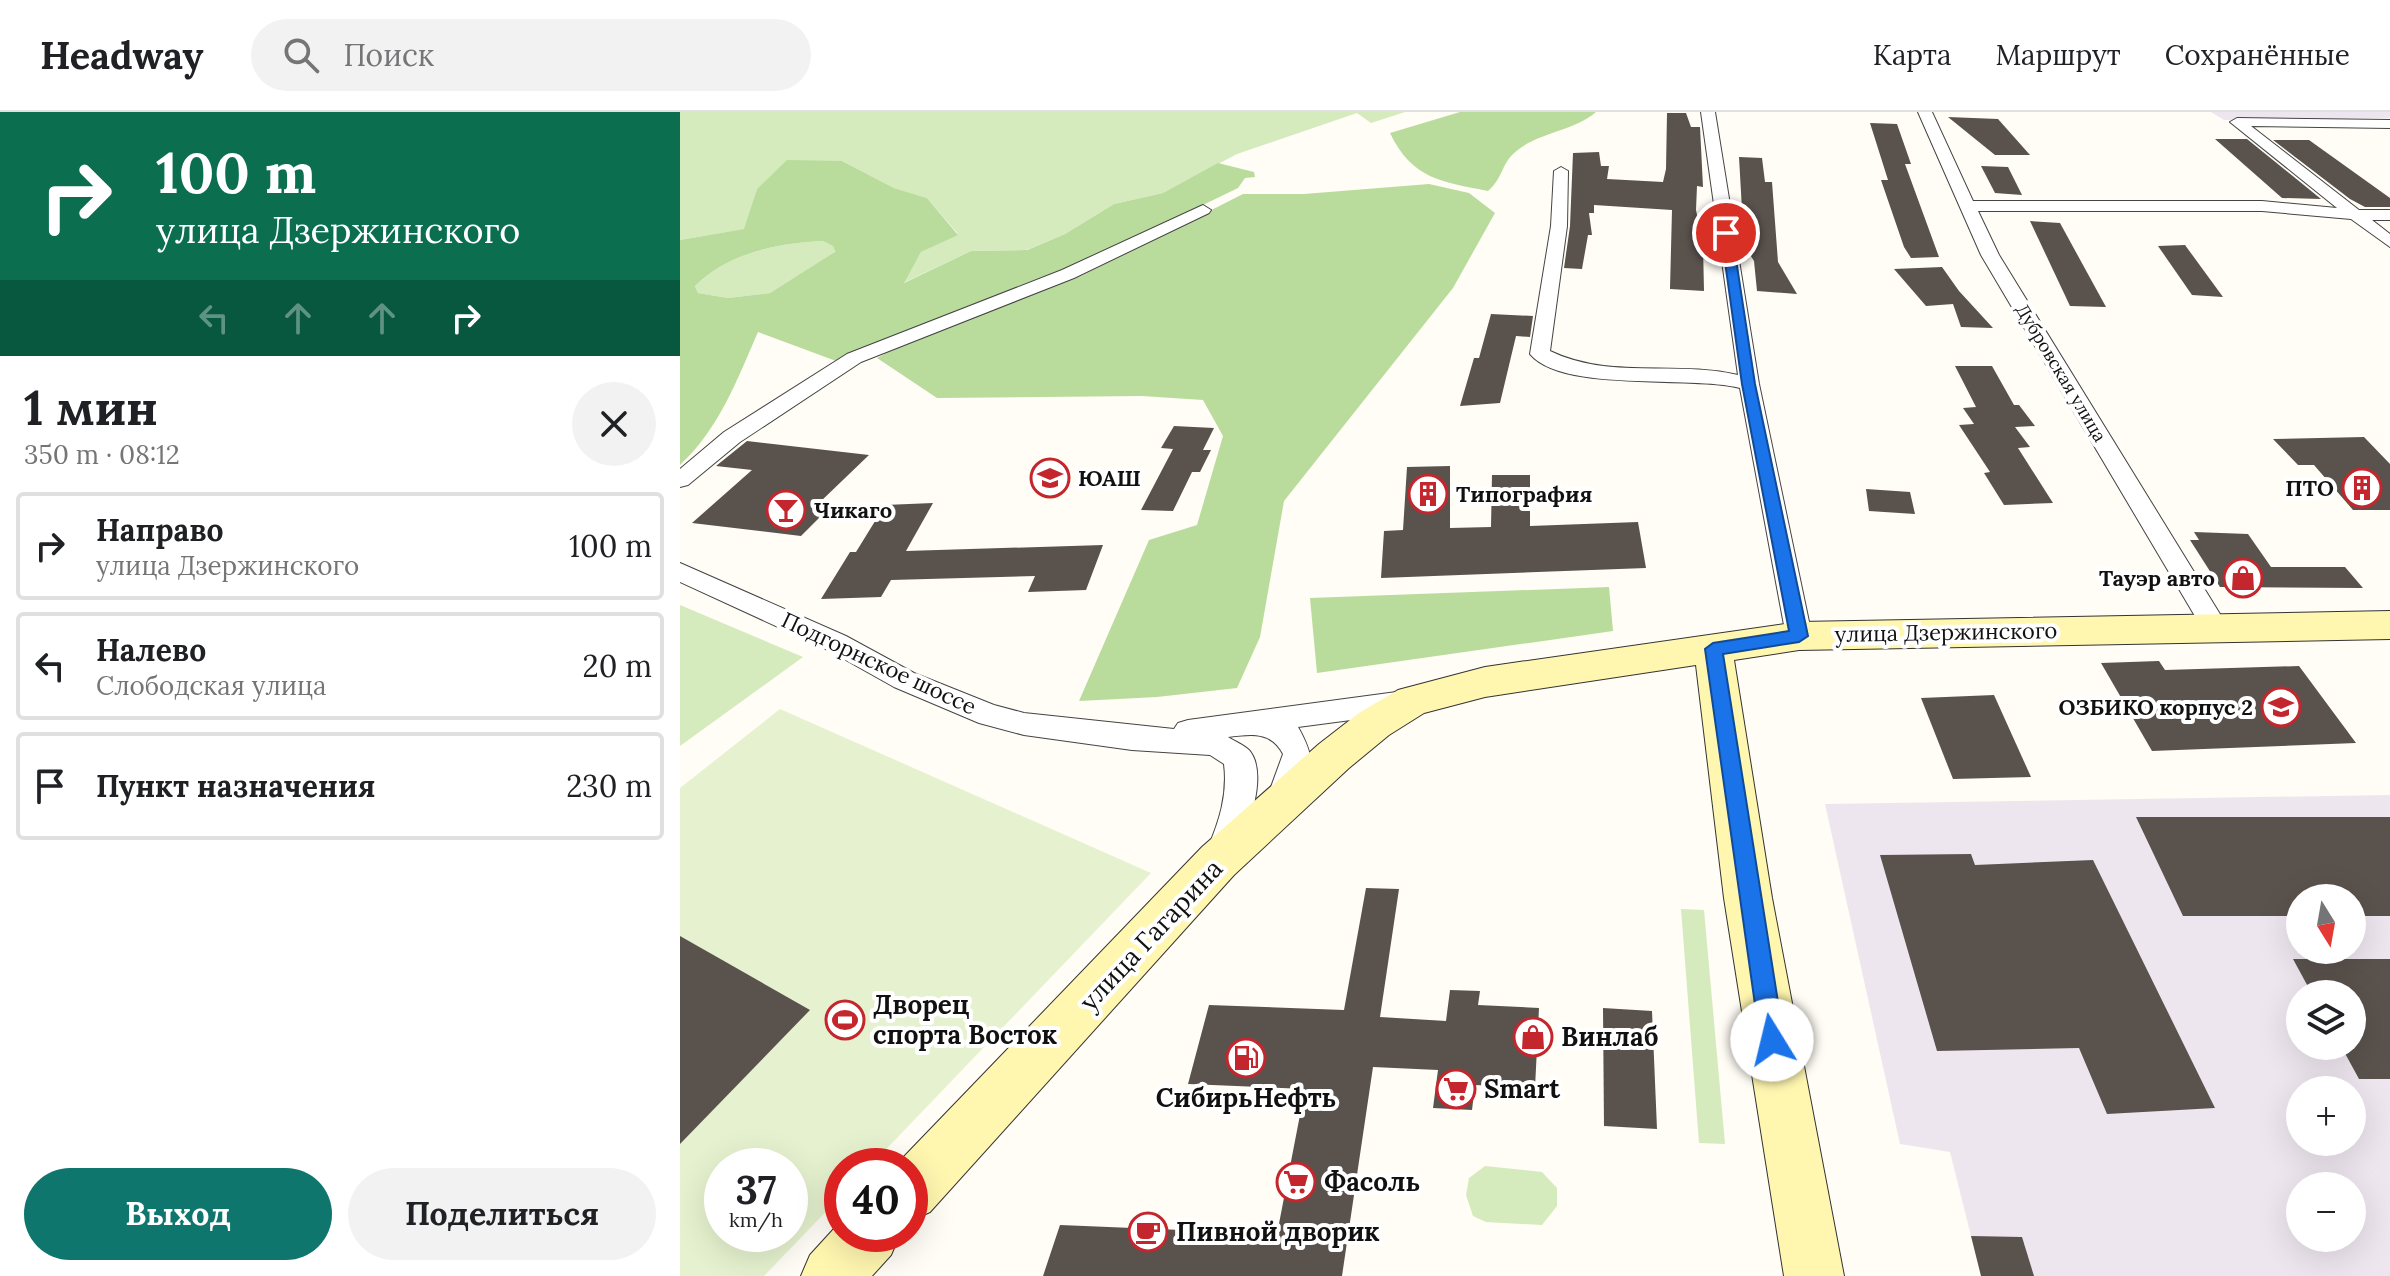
<!DOCTYPE html>
<html lang="ru">
<meta charset="utf-8">
<style>
body{margin:0;font-family:Lora,serif;background:#f2f2f2;color:#202124;height:100vh;display:flex;flex-direction:column;font-size:30px;white-space:nowrap}
*{box-sizing:border-box;margin:0}
p{font-size:26px;color:#757577}
.icon{flex:none;width:44px;height:44px;fill:none;stroke:currentColor;stroke-width:2;stroke-linecap:round;stroke-linejoin:round}
.map{position:relative;flex:1;overflow:hidden}
.details{display:flex;flex-direction:column;background:#fff;width:680px}
.details>*{flex:none}
.guide{background:#0b6e4f;color:#fff;overflow:hidden}
.needle{width:52px;rotate:169deg}
.controls{position:absolute;left:1606px;top:772px;display:grid;gap:16px}
.controls a{display:grid;place-items:center;width:80px;height:80px;border-radius:50%;background:#fff;box-shadow:0 8px 32px #0002;font-size:40px}
.speed{position:absolute;left:24px;top:1036px;display:flex;gap:16px;font-size:40px;font-weight:700;text-align:center}
.speed>*{display:grid;place-content:center;width:104px;height:104px;border-radius:50%;background:#fff;box-shadow:0 8px 32px #0002;line-height:1}
.speed small{font-size:20px;font-weight:400}
.speed .limit{border:12px solid #d22;background:#fff;color:#111}
.pin{position:absolute;display:grid;place-items:center;width:68px;height:68px;color:#fff;margin:-34px;border:4px solid #fff;border-radius:50%;box-shadow:0 2px 8px #0007}
.me{position:absolute;width:88px;margin:-44px;rotate:351deg;stroke-linejoin:round;filter:drop-shadow(0 0 6px #0008)}
.turn{display:flex;align-items:center;gap:28px;height:168px;padding:0 24px;font-size:36px}
.turn .icon{width:104px;height:104px;stroke-width:2.5}
.turn b{display:block;font-size:56px;line-height:68px}
.lanes{display:flex;align-items:center;height:76px;padding:0 24px;background:#0003;justify-content:center;gap:40px;direction:ltr}
.lanes .off{opacity:.35}
.round{display:grid;place-items:center;flex:none;width:84px;height:84px;border-radius:42px;background:#f2f2f2}
.head{display:flex;align-items:center;justify-content:space-between;height:136px;padding:0 24px}
h1{font-size:48px;font-weight:700;line-height:60px}
.cta{display:flex;gap:16px;margin-top:auto;padding:16px 24px}
.cta a{flex:1;height:92px;border-radius:48px;background:#0f766e;color:#fff;font-size:32px;font-weight:700;line-height:92px;text-align:center}
.cta a+a{background:#f2f2f2;color:#202124}
ul{padding:0;list-style:none}
li{display:flex;align-items:center;gap:24px;height:108px;margin:0 16px 12px;padding:0 8px;border:4px solid #e0e0e0;border-radius:8px}
li div{flex:1}
li b{display:block;font-size:30px}
li em{font-style:normal}
header{display:flex;align-items:center;gap:48px;box-sizing:border-box;height:112px;padding:0 40px;background:#fff;border-bottom:2px solid #e0e0e0}
header strong{font-size:38px}
nav{display:flex;gap:44px;margin-inline-start:auto;font-size:28px}
.search{width:560px;height:72px;background:#f2f2f2;display:flex;align-items:center;gap:20px;box-sizing:border-box;padding:0 28px;border-radius:44px;color:#757577;font-size:30px}
main{display:flex;flex:1;min-height:0}
.map>svg:first-child{display:block}
.industrial{fill:#eee6ef;fill-rule:evenodd}
.green{fill:#d5ebbd}
.forest{fill:#b9dc9c;fill-rule:evenodd}
.pitch{fill:#e6f2cf;fill-rule:evenodd}
.building{fill:#5a524d}
.lines{fill:none;stroke-linecap:round;stroke-linejoin:round}
.street-casing{stroke:#444;stroke-width:2}
.secondary-casing{stroke:#333;stroke-width:2}
.street{fill:#fff;fill-rule:evenodd}
.secondary{fill:#fff6b0;fill-rule:evenodd}
.route{fill:#1a73e8;stroke:#114b97;stroke-width:2}
.labels{text-anchor:middle;stroke-width:8;stroke-linejoin:round;paint-order:stroke}
.far-street-label{font-size:18px;fill:#111;stroke:#fff}
.poi-label{font-size:22px;font-weight:bold;fill:#111;stroke:#fff;text-anchor:start}
.street-label{font-size:22px;fill:#111;stroke:#fff}
.near-street-label{font-size:26px;fill:#111;stroke:#fff}
.near-poi-label{font-size:26px;font-weight:bold;fill:#111;stroke:#fff;text-anchor:start}
</style>
<header>
<strong>Headway</strong>
<div class="search"><svg class="icon" aria-label="search" viewBox="0 0 24 24"><circle cx="10" cy="10" r="6"/><path d="M15 15l6 6"/></svg>Поиск</div>
<nav><a>Карта</a><a>Маршрут</a><a>Сохранённые</a></nav>
</header>
<main>
<section class="details">
<div class="guide">
<div class="turn"><svg class="icon" aria-label="right" viewBox="0 0 24 24"><path d="M7 20v-9h11M14 6l5 5-5 5"/></svg><div><b>100 m</b>улица Дзержинского</div></div>
<div class="lanes"><svg class="icon off" aria-label="left" viewBox="0 0 24 24"><path d="M17 20v-9H6M10 6l-5 5 5 5"/></svg><svg class="icon off" aria-label="ahead" viewBox="0 0 24 24"><path d="M12 20V5M6 11l6-6 6 6"/></svg><svg class="icon off" aria-label="ahead" viewBox="0 0 24 24"><path d="M12 20V5M6 11l6-6 6 6"/></svg><svg class="icon" aria-label="right" viewBox="0 0 24 24"><path d="M7 20v-9h11M14 6l5 5-5 5"/></svg></div>
</div>
<div class="head"><div><h1>1 мин</h1><p>350 m · 08:12</p></div><a class="round"><svg class="icon" aria-label="close" viewBox="0 0 24 24"><path d="M6 6l12 12M18 6L6 18"/></svg></a></div>
<ul>
<li><svg class="icon" aria-label="right" viewBox="0 0 24 24"><path d="M7 20v-9h11M14 6l5 5-5 5"/></svg><div><b>Направо</b><p>улица Дзержинского</p></div><em>100 m</em></li>
<li><svg class="icon" aria-label="left" viewBox="0 0 24 24"><path d="M17 20v-9H6M10 6l-5 5 5 5"/></svg><div><b>Налево</b><p>Слободская улица</p></div><em>20 m</em></li>
<li><svg class="icon" aria-label="arrive" viewBox="0 0 24 24"><path d="M6 21V4h12l-3 4 3 4H6"/></svg><div><b>Пункт назначения</b></div><em>230 m</em></li>
</ul>
<div class="cta"><a>Выход</a><a>Поделиться</a></div>
</section>
<div class="map">
<svg width="1710" height="1164" viewBox="0 0 1710 1164">
<rect width="100%" height="100%" fill="#fffdf5"/>
<!-- industrial -->
<g class="industrial">
<polygon points="1531,0 1710,0 1710,6 1544,8"/>
<path d="M1710,683V1164H1301L1270,1040L1220,1032L1145,692ZM1620,786H1672V838H1620ZM1620,882H1672V934H1620ZM1620,978H1672V1030H1620ZM1620,1074H1672V1126H1620Z"/>
</g>
<!-- green -->
<g class="green">
<polygon points="0,0 725,0 691,11 677,1 557,42 483,81 434,92 385,122 346,138 291,139 223,171 241,140 278,122 247,86 214,76 162,49 77,77 65,117 0,128"/>
<path d="M143,129L153,134L155,141L90,181L48,186L18,181L15,174C48,141 98,131 143,129Z"/>
<polygon points="0,493 123,545 0,634"/>
<polygon points="1001,797 1024,798 1045,1032 1019,1031"/>
<polygon points="805,1054 862,1060 877,1076 877,1094 862,1113 806,1110 793,1104 786,1083 789,1066"/>
</g>
<!-- forest -->
<g class="forest">
<path d="M780,0H916C891,21 855,20 832,43C822,53 822,67 808,79C762,70 732,67 710,21Z"/>
<path d="M107,48L162,49L214,76L247,86L278,123L241,140L224,171L291,139L347,138L385,122L434,92L483,81L538,51L574,60L575,65L565,66L558,76L397,154L290,193L156,249L78,220C57,268 39,317 0,353V128L64,117L77,77ZM143,129L153,134L155,140L90,181L48,186L18,181L15,174C48,141 98,131 143,129Z"/>
<polygon points="749,72 789,81 815,101 773,176 604,389 580,525 557,576 477,585 399,589 469,428 517,413 543,324 523,288 462,284 257,286 197,246 224,231 305,197 401,164 563,82 624,82"/>
<polygon points="929,475 933,519 637,561 630,486"/>
</g>
<!-- pitch -->
<path class="pitch" d="M100,597L471,761L190,1054H162V1083L84,1164H0V676ZM42,1054H110V1122H42Z"/>
<!-- building -->
<g class="building">
<polygon points="987,1 1006,1 1011,15 1020,15 1023,75 1017,74 1016,98 1023,132 1024,179 990,177 992,98 914,93 914,101 909,101 912,123 908,123 902,157 884,156 890,114 893,41 919,40 921,54 929,54 927,67 983,70 986,57"/>
<polygon points="1268,5 1318,7 1350,43 1315,43"/>
<polygon points="1190,11 1217,12 1231,52 1225,52 1259,145 1231,146 1224,135 1201,68 1208,68"/>
<polygon points="1535,27 1567,27 1641,87 1602,86"/>
<polygon points="1593,28 1629,28 1710,86 1710,95 1685,95 1670,87"/>
<polygon points="1059,45 1082,46 1085,70 1092,70 1098,150 1117,182 1077,179 1074,149 1064,133"/>
<polygon points="1301,54 1328,55 1342,83 1315,81"/>
<polygon points="1350,109 1380,111 1426,195 1390,194"/>
<polygon points="1505,133 1543,185 1512,183 1478,134"/>
<polygon points="1262,155 1279,179 1313,216 1281,215 1273,192 1246,194 1214,157"/>
<polygon points="811,202 853,204 850,225 836,224 820,291 780,294 794,246 799,246"/>
<polygon points="1275,254 1312,254 1334,293 1339,293 1355,314 1335,315 1350,335 1338,336 1373,391 1324,393 1304,361 1310,360 1279,313 1294,312 1283,296 1296,295"/>
<polygon points="494,314 534,316 523,338 531,338 520,360 512,360 493,399 461,398 493,337 481,336"/>
<polygon points="1684,325 1710,352 1710,398 1673,398 1634,353 1618,353 1593,327"/>
<polygon points="67,329 189,343 139,391 153,392 121,424 12,411 72,358 36,354"/>
<polygon points="770,354 770,416 811,415 812,363 850,363 850,414 958,410 966,456 701,466 704,419 723,418 727,355"/>
<polygon points="1186,377 1230,380 1235,402 1189,399"/>
<polygon points="253,391 226,439 423,433 406,478 348,480 355,464 211,468 201,485 141,487 170,440 176,440 205,393"/>
<polygon points="1514,420 1568,422 1591,455 1665,455 1683,476 1540,475 1510,428 1519,428"/>
<polygon points="1479,549 1485,558 1619,554 1676,631 1472,639 1421,551"/>
<polygon points="1314,583 1351,665 1273,667 1241,586"/>
<polygon points="1456,705 1710,705 1710,804 1672,804 1672,786 1620,786 1620,804 1503,804"/>
<polygon points="1291,742 1295,753 1413,748 1535,996 1427,1002 1399,936 1257,939 1200,743"/>
<polygon points="686,776 719,777 700,905 766,909 770,878 800,879 798,893 859,896 855,976 795,973 792,998 753,996 758,958 693,955 662,1164 363,1164 380,1113 597,1122 625,977 508,972 529,893 664,898"/>
<polygon points="0,824 130,898 0,1032"/>
<polygon points="1613,847 1710,847 1710,967 1679,967 1661,934 1672,934 1672,882 1632,882"/>
<polygon points="923,896 972,899 977,1017 924,1014"/>
<polygon points="1291,1124 1342,1125 1354,1164 1301,1164"/>
</g>
<g class="lines">
<!-- street casing -->
<g class="street-casing">
<g id="street">
<path d="M1021,0H1035L1079,272L1132,524L1128,531L1119,534L1110,531L1106,524L1060,276C1009,263 883,281 850,242L871,114L874,59L881,55L888,59L887,114L870,239C930,268 995,248 1058,263Z"/>
<polygon points="1238,0 1252,0 1293,89 1582,89 1657,96 1550,10 1557,6 1710,8 1710,16 1571,14 1679,98 1710,98 1710,108 1692,108 1710,122 1710,135 1671,107 1582,99 1298,99 1319,143 1543,507 1547,514 1543,521 1534,523 1525,521 1301,143"/>
<polygon points="523,93 531,98 529,101 394,166 181,250 60,330 8,373 0,375 0,357 44,320 167,242 382,158"/>
<path d="M0,451L166,524L234,561L314,593L344,601L494,617L498,611L508,608L724,579L734,582L738,590L734,598L724,601L618,615C639,652 631,659 613,695L602,699L591,695L587,686L603,642C591,619 571,622 548,625C554,629 564,633 569,638C590,662 566,724 554,748L543,752L532,748L527,738C539,710 548,683 544,652L530,643L452,638L344,623L299,611L214,575L148,538L0,470Z"/>
</g>
</g>
<!-- secondary casing -->
<g class="secondary-casing">
<g id="secondary">
<polygon points="1710,499 1710,527 1119,538 1054,548 1092,786 1164,1164 1104,1164 1044,786 1016,553 805,585 744,601 709,623 669,656 554,763 250,1100 230,1109 230,1054 215,1054 522,735 639,632 679,601 718,578 805,555 1119,510"/>
<polygon points="162,1108 162,1122 220,1122 211,1143 192,1164 121,1164 130,1143"/>
</g>
</g>
<!-- street -->
<use href="#street" class="street"/>
<!-- secondary -->
<use href="#secondary" class="secondary"/>
</g>
<!-- route -->
<polygon class="route" points="1046,118 1052,121 1075,272 1128,524 1119,530 1043,542 1104,928 1101,936 1092,940 1084,936 1080,928 1025,537 1033,531 1109,519 1062,272 1041,121"/>
<!-- icons -->
<defs>
<g id="university-ring" transform="scale(2)"><circle r="9.5" fill="#fff" stroke="#c4262e" stroke-width="1.5"/><path d="M0-5L7-2L0 1L-7-2ZM-4 1L0 2.5L4 1V4Q0 6-4 4Z" fill="#c4262e"/></g>
<g id="building-ring" transform="scale(2)"><circle r="9.5" fill="#fff" stroke="#c4262e" stroke-width="1.5"/><path d="M-4-6H4V6H1V3H-1V6H-4ZM-2.5-4.3h1.7v1.8h-1.7ZM.8-4.3h1.7v1.8H.8ZM-2.5-1h1.7V.8h-1.7ZM.8-1h1.7V.8H.8Z" fill="#c4262e"/></g>
<g id="bar-ring" transform="scale(2)"><circle r="9.5" fill="#fff" stroke="#c4262e" stroke-width="1.5"/><path d="M-6-5H6L.8 .8V4.5H3.5V6h-7V4.5H-.8V.8Z" fill="#c4262e"/></g>
<g id="shop-ring" transform="scale(2)"><circle r="9.5" fill="#fff" stroke="#c4262e" stroke-width="1.5"/><path d="M-5-2.5h2.3a2.7 3.5 0 0 1 5.4 0H5L5.5 6h-11ZM-1.5-2.5h3a1.5 2.3 0 0 0-3 0Z" fill="#c4262e"/></g>
<g id="stadium-ring" transform="scale(2)"><circle r="9.5" fill="#fff" stroke="#c4262e" stroke-width="1.5"/><path d="M0-5a6.5 5 0 1 0 0 10a6.5 5 0 1 0 0-10ZM-3.5-1.8h7v3.6h-7Z" fill="#c4262e"/></g>
<g id="fuel-ring" transform="scale(2)"><circle r="9.5" fill="#fff" stroke="#c4262e" stroke-width="1.5"/><path d="M-5.5-6h7V0h2V4h1.3V-2.5L3-4.5l.8-.8L6-3V5H2.5V1h-1V6h-7ZM-4.2-4.7v3.2H.2V-4.7Z" fill="#c4262e"/></g>
<g id="supermarket-ring" transform="scale(2)"><circle r="9.5" fill="#fff" stroke="#c4262e" stroke-width="1.5"/><path d="M-6-5.5h2.5l.6 2H6L4.5 2H-2.5L-4.4-4H-6ZM-1.5 3.2a1.3 1.3 0 1 0 .1 0ZM3 3.2a1.3 1.3 0 1 0 .1 0Z" fill="#c4262e"/></g>
<g id="cafe-ring" transform="scale(2)"><circle r="9.5" fill="#fff" stroke="#c4262e" stroke-width="1.5"/><path d="M-5.5-4.5H6V0H3Q3 3.5 0 3.5H-2.5Q-5.5 3.5-5.5 0ZM3-3.2v2h1.7v-2ZM-6 4.5H4V6H-6Z" fill="#c4262e"/></g>
</defs>
<g fill-rule="evenodd">
<use href="#university-ring" x="370" y="366"/>
<use href="#building-ring" x="1682" y="376"/>
<use href="#building-ring" x="748" y="382"/>
<use href="#bar-ring" x="106" y="398"/>
<use href="#shop-ring" x="1563" y="466"/>
<use href="#university-ring" x="1601" y="595"/>
<use href="#stadium-ring" x="165" y="908"/>
<use href="#shop-ring" x="853" y="925"/>
<use href="#fuel-ring" x="566" y="946"/>
<use href="#supermarket-ring" x="776" y="977"/>
<use href="#supermarket-ring" x="616" y="1070"/>
<use href="#cafe-ring" x="468" y="1120"/>
</g>
<g class="labels">
<!-- far-street labels -->
<g class="far-street-label">
<text transform="translate(1381 261) rotate(59)" y="6">Дубровская улица</text>
</g>
<!-- poi labels -->
<g class="poi-label">
<text x="398" y="374">ЮАШ</text>
<text x="1654" y="384" text-anchor="end">ПТО</text>
<text x="776" y="390">Типография</text>
<text x="134" y="406">Чикаго</text>
<text x="1535" y="474" text-anchor="end">Тауэр авто</text>
<text x="1573" y="603" text-anchor="end">ОЗБИКО корпус 2</text>
</g>
<!-- street labels -->
<g class="street-label">
<text transform="translate(1266 520) rotate(-1)" y="8">улица Дзержинского</text>
<text transform="translate(199 551) rotate(25)" y="8">Подгорнское шоссе</text>
</g>
<!-- near-street labels -->
<g class="near-street-label">
<text transform="translate(471 823) rotate(-47)" y="9">улица Гагарина</text>
</g>
<!-- near-poi labels -->
<g class="near-poi-label">
<text x="193" y="902">Дворец<tspan x="193" dy="30">спорта Восток</tspan></text>
<text x="881" y="934">Винлаб</text>
<text x="804" y="986">Smart</text>
<text x="566" y="995" text-anchor="middle">СибирьНефть</text>
<text x="644" y="1079">Фасоль</text>
<text x="496" y="1129">Пивной дворик</text>
</g>
</g>
</svg>
<div class="controls">
<a><svg class="needle" viewBox="-14 -14 28 28"><path d="M0-13l5 13h-10z" fill="#e53935"/><path d="M0 13l5-13h-10z" fill="#757577"/></svg></a>
<a><svg class="icon" aria-label="layers" viewBox="0 0 24 24"><path d="M12 4l9 5-9 5-9-5zM3 14l9 5 9-5"/></svg></a>
<a>+</a>
<a>−</a>
</div>
<div class="speed"><div>37<small>km/h</small></div><div class="limit">40</div></div>
<div class="pin" style="left:1046px;top:121px;background:#d93025"><svg class="icon" aria-label="arrive" viewBox="0 0 24 24"><path d="M6 21V4h12l-3 4 3 4H6"/></svg></div>
<svg class="me" style="left:1092px;top:928px" viewBox="-20 -20 40 40"><circle r="19" fill="#fff"/><path d="M0-13L10 11 0 6-10 11z" fill="#1a73e8"/></svg>
</div>
</main>
